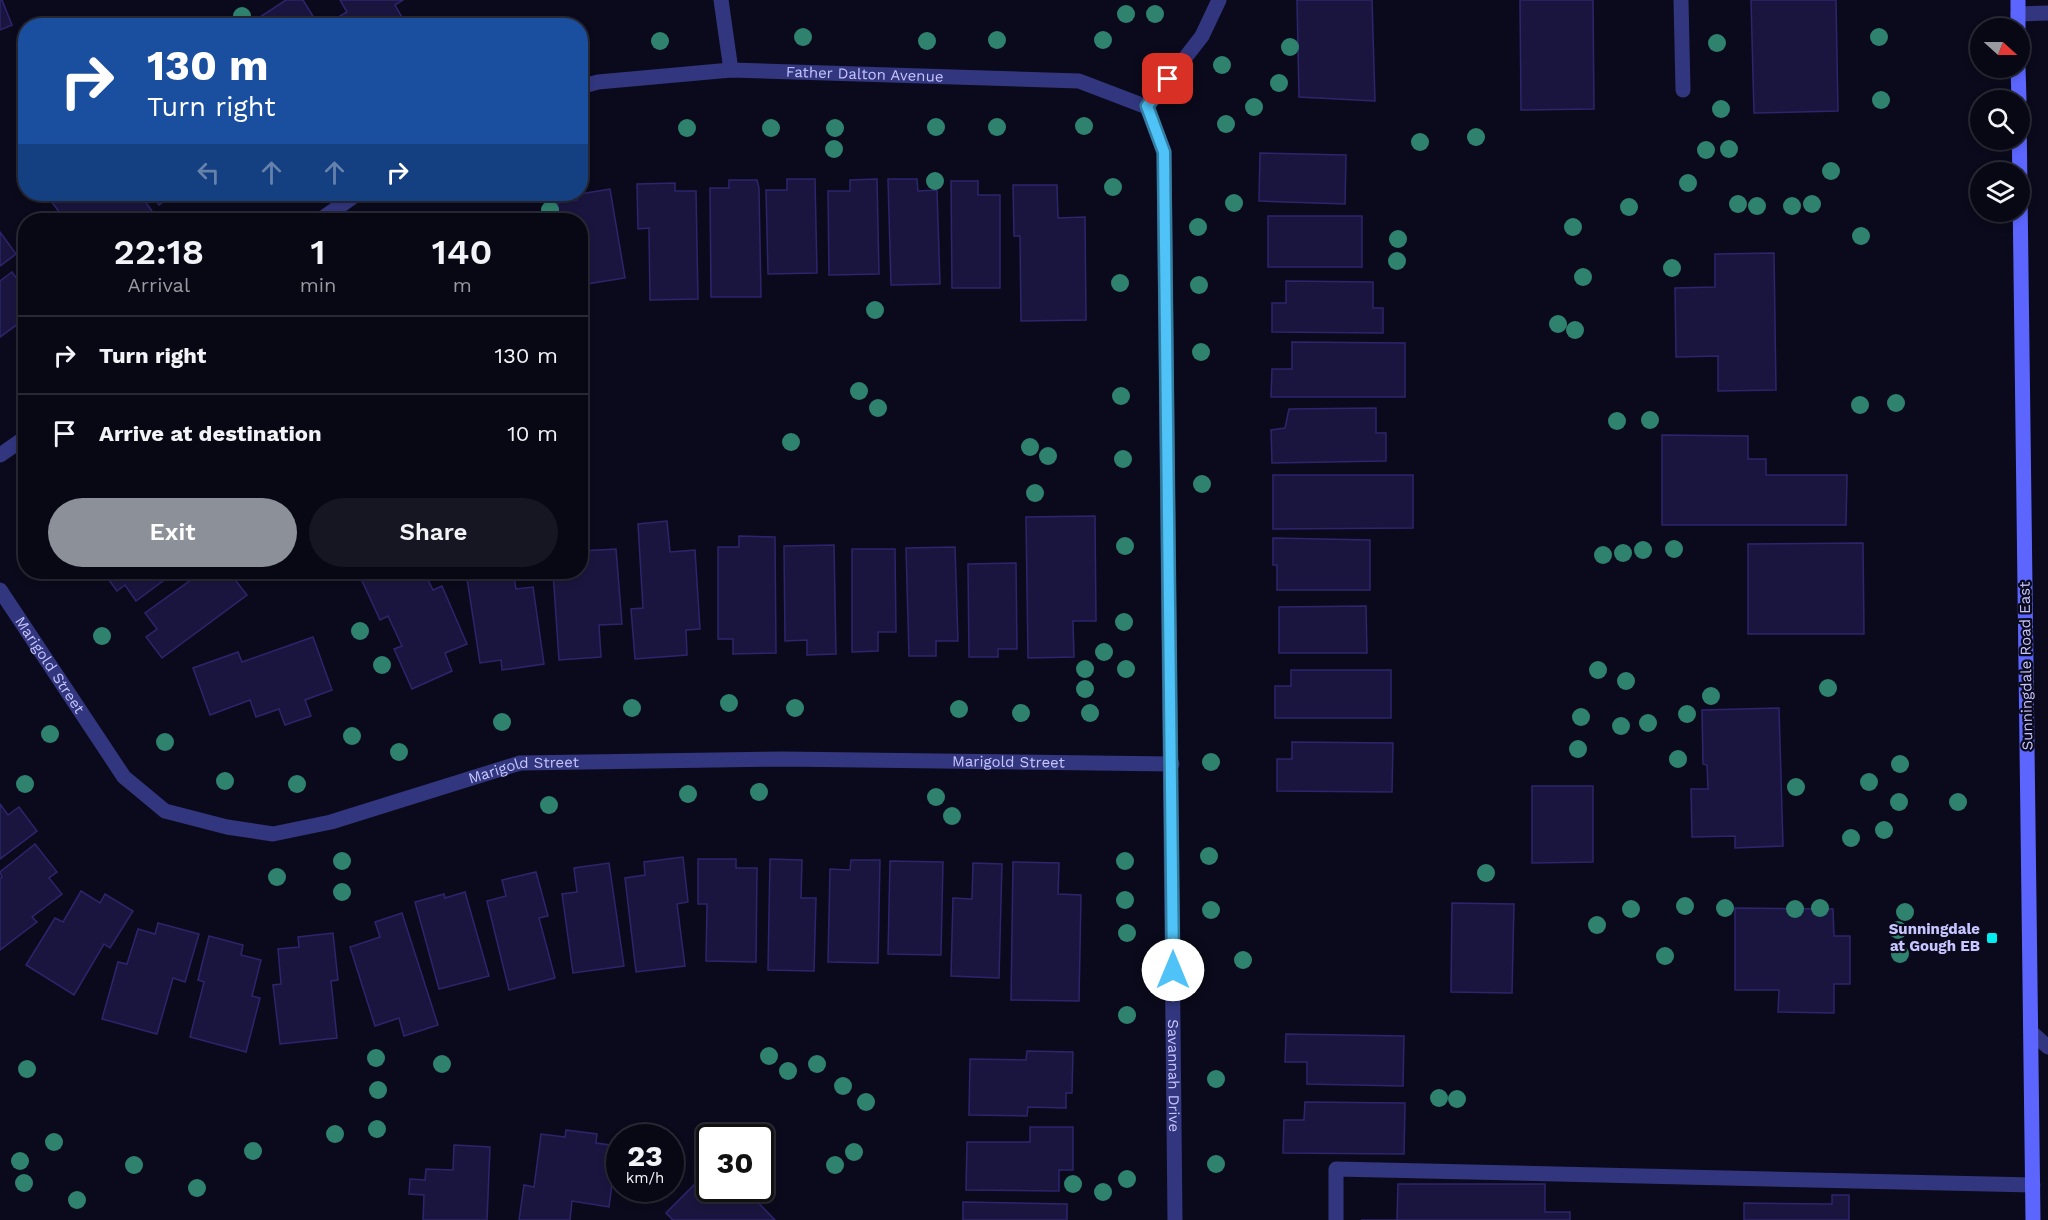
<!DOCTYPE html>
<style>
body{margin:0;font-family:"Work Sans",sans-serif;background:#161622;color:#f1f3f6;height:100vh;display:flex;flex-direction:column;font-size:22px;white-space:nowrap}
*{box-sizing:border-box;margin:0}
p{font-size:20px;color:#989aa0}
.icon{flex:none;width:33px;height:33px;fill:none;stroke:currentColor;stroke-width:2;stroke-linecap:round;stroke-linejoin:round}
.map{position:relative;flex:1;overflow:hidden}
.side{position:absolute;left:18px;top:213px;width:570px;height:366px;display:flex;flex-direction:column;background:#080815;border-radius:24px;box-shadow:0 3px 9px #0003,0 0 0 2px #292934}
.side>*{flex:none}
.top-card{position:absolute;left:18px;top:18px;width:570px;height:183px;border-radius:24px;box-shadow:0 3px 9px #0003,0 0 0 2px #292934;background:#1a4fa0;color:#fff;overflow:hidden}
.needle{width:39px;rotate:111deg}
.fabs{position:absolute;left:1970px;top:18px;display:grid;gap:12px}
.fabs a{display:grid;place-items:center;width:60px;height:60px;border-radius:50%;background:#080815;box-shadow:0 3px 9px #0003,0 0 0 2px #292934;font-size:30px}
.speed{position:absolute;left:606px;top:1124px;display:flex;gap:12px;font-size:30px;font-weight:700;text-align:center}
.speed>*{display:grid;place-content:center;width:78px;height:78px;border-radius:50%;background:#080815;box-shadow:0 3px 9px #0003,0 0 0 2px #292934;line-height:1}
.speed small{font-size:15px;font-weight:400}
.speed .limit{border:3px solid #111;border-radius:9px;background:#fff;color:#111}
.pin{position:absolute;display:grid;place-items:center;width:51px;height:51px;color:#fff;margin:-26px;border-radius:12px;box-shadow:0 3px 9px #0006}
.me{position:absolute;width:66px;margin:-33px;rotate:0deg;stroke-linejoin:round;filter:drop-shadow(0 0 4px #0008)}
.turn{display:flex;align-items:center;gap:21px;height:126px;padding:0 30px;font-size:27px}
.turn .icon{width:78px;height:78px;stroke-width:2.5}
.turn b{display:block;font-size:42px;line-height:51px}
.lanes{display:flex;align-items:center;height:57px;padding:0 30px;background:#0003;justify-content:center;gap:30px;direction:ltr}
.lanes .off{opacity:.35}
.eta{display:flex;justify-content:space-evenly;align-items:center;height:102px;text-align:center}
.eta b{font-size:36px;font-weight:600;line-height:42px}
.action{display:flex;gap:12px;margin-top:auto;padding:12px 30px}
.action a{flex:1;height:69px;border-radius:36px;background:#8c9099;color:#fff;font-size:24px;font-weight:600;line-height:69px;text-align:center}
.action a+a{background:#161622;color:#f1f3f6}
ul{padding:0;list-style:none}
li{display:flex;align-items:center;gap:18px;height:78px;padding:0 30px;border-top:2px solid #292934}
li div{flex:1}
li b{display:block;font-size:22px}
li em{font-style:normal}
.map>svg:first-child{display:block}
.building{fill:#1a153e;stroke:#2d256c;stroke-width:1.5}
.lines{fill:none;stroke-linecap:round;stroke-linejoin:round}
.lane{stroke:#32367e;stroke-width:15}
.street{stroke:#32367e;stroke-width:15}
.secondary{stroke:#5c66ff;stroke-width:15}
.tree{fill:#2e826e}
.route-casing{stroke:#337fa1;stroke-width:15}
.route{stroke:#4fc3f7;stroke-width:10}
.poi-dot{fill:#00edf0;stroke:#0b0a1c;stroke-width:2}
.labels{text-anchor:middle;stroke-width:4.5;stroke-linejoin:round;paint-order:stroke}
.street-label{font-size:15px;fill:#c6c5ff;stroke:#0b0a1c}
.poi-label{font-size:15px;font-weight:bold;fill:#c6c5ff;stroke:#0b0a1c;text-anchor:end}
</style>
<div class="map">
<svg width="2048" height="1220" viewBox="0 0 2048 1220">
<rect width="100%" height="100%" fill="#0b0a1c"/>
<!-- building -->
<g class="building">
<polygon points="0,0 2,0 12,25 0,30"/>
<polygon points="286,0 303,0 319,26 246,26"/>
<polygon points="340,0 403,0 395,5 407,26 346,26 340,16 347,12"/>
<polygon points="1297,0 1372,0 1375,101 1299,97"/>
<polygon points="1520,0 1593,0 1594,109 1521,110"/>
<polygon points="1751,0 1836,0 1838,111 1754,113"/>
<polygon points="26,147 26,165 17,153"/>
<polygon points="1260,153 1346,155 1345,204 1259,201"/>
<polygon points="787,179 815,179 817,273 768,274 766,190 787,190"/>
<polygon points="877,179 879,274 829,275 828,191 850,191 850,180"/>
<polygon points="888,179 917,179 918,191 937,190 940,284 891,285"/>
<polygon points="729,180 757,180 759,188 761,297 711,297 710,188 729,188"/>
<polygon points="951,181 978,181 978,195 1000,195 1000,288 952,288"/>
<polygon points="675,183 675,191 696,191 698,299 650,300 649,228 638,229 637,184"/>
<polygon points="1013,185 1057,185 1058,218 1085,217 1086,320 1021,321 1020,236 1014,236"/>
<polygon points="610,189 625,278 580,285 580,220 560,220 557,203 577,200 580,194"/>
<polygon points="46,194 140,194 152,211 139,220 65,220"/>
<polygon points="151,194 174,194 159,205"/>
<rect x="1268" y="216" width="94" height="51"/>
<polygon points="0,232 16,254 0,266"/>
<polygon points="1774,253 1776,390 1718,391 1718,356 1676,357 1675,288 1715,287 1715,254"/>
<polygon points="12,272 26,291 26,318 0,337 0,281"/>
<polygon points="1286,281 1373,282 1373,308 1383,308 1383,333 1272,332 1272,303 1286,303"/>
<polygon points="1292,342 1405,343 1405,397 1271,397 1272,369 1292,369"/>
<polygon points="1376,408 1376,433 1386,433 1386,461 1272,463 1271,430 1285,428 1289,409"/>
<polygon points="1662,435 1748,436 1748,459 1766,459 1766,475 1847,475 1846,525 1662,525"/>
<polygon points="1273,475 1413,475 1413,528 1273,529"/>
<polygon points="1095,516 1096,621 1073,621 1074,657 1028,658 1026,517"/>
<polygon points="667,521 670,552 695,550 700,629 686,630 687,655 635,659 631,609 643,608 638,524"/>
<polygon points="739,536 775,537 776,653 733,654 733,639 718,639 718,547 739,547"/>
<polygon points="1273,538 1370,540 1370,590 1277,590 1277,565 1273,565"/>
<polygon points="1863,543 1864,634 1748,634 1748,544"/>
<polygon points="834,545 836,654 807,655 807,640 785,641 784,546"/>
<polygon points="955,547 958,641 936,641 936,656 909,656 906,548"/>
<polygon points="616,549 622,624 599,625 601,657 559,660 553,572 580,572 580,551"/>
<polygon points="852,549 895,549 896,632 878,632 878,651 852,652"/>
<polygon points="1016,563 1017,649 998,649 998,657 969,657 968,564"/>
<polygon points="103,572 175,572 136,601 125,585 117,591"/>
<polygon points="202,572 229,572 247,595 162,658 146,637 157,629 145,613"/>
<polygon points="358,572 424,572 433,590 442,586 467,644 445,653 452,671 412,689 394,649 402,646 388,616 380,620"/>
<polygon points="466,572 513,572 516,589 533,587 544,664 502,670 501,660 480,663"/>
<polygon points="1366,606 1367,653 1279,653 1279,607"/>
<polygon points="313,637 332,690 305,700 311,716 285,725 279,709 256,717 250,700 210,715 193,668 238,652 242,662"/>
<polygon points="1291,670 1391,670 1391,718 1275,718 1275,686 1291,686"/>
<polygon points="1779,708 1783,846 1735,848 1735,836 1692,837 1691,789 1708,789 1707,765 1703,764 1702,710"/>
<polygon points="1292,742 1393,743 1392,792 1277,791 1277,759 1292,759"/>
<polygon points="1532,786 1593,786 1593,862 1532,863"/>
<polygon points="0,804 8,815 19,807 37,831 0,859"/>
<polygon points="35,844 57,872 49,878 62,894 32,917 37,922 0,950 0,879 2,877 0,872"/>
<polygon points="683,857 688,902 677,904 685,966 636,972 625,878 645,875 644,862"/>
<polygon points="698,859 736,859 736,868 757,868 756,962 706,961 707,904 698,904"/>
<polygon points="770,859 802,860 801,898 816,898 814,971 768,970"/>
<polygon points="851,860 880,860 878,963 828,962 830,869 850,870"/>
<polygon points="890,861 943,862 941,955 888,954"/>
<polygon points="1013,862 1059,863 1058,894 1081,895 1079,1001 1011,1000"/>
<polygon points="609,863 624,966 573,973 562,894 577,892 574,868"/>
<polygon points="973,863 1002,864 999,978 951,976 953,898 972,899"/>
<polygon points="536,872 548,916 539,918 555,978 509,990 487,901 506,896 502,880"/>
<polygon points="81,891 100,903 105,894 133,911 110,948 104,944 74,995 26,965 55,918 63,922"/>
<polygon points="465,892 489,976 439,989 415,902 444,894 445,898"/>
<polygon points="1452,903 1514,904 1512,993 1451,992"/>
<polygon points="1735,908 1833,909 1834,936 1850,936 1850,984 1834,984 1834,1013 1778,1012 1779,990 1735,990"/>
<polygon points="402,913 438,1025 404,1036 399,1018 375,1026 350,947 380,937 375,922"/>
<polygon points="158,923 199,934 185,982 173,978 157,1034 102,1019 118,962 127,964 138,929 155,934"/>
<polygon points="333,933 338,980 331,981 337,1038 280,1044 273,985 281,984 278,949 299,947 298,937"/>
<polygon points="209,936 243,945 241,955 261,960 252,996 260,998 246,1052 190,1037 204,982 198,980"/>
<polygon points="1286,1034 1404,1036 1403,1086 1307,1084 1307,1062 1285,1062"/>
<polygon points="1027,1051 1073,1052 1072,1093 1066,1093 1066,1108 1028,1107 1027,1116 969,1115 970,1059 1026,1060"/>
<polygon points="1305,1102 1405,1103 1404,1154 1283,1153 1284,1120 1304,1120"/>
<polygon points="1030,1127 1073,1127 1073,1170 1059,1170 1059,1191 966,1190 967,1142 1030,1142"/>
<polygon points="566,1130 597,1134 596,1143 617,1146 609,1207 572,1201 570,1220 519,1220 524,1185 534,1187 541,1134 565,1137"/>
<polygon points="454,1145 490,1147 487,1220 423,1220 424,1195 409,1194 410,1179 425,1180 426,1169 453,1170"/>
<polygon points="710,1169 710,1188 744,1188 775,1220 673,1220 666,1213"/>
<polygon points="1398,1184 1545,1184 1545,1212 1570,1212 1570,1220 1361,1220 1397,1220"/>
<polygon points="1832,1195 1849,1195 1849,1220 1744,1220 1744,1203 1832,1204"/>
<polygon points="963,1202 1067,1204 1067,1220 963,1220"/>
</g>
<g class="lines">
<!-- lane -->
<g class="lane">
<polyline points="1681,0 1683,90"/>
<polyline points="2018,14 2048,13"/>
<polyline points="1147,107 1202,36 1219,0"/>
<polyline points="1336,1220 1336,1169 2033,1185"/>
</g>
<!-- street -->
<g class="street">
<polyline points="721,0 731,70"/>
<path id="s1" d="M580,87L598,82L731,70L1079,81L1147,107L1164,152L1175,1220"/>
<polyline points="320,220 357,194"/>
<polyline points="0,455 26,437"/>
<path id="s2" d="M0,590L124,777L165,811L227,827L273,834L331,822L520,763L783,759L1172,764"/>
<polyline points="2031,1032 2048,1047"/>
</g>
<!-- secondary -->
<g class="secondary">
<polyline points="2018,0 2018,28"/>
<polyline points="2018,68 2019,100"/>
<polyline points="2019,112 2033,1220"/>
</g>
</g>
<!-- trees -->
<g class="tree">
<circle cx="1126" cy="14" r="9"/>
<circle cx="1155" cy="14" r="9"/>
<circle cx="242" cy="16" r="9"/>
<circle cx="803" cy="37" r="9"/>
<circle cx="1879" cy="37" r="9"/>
<circle cx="997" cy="40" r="9"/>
<circle cx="1103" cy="40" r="9"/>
<circle cx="660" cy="41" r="9"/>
<circle cx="927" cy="41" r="9"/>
<circle cx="1717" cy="43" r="9"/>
<circle cx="1290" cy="47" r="9"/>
<circle cx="1222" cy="65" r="9"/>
<circle cx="1279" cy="83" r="9"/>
<circle cx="1881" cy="100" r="9"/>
<circle cx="1254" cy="107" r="9"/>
<circle cx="1721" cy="109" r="9"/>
<circle cx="1226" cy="124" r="9"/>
<circle cx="1084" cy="126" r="9"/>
<circle cx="936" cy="127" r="9"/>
<circle cx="997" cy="127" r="9"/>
<circle cx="687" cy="128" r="9"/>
<circle cx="771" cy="128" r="9"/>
<circle cx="835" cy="128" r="9"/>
<circle cx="1476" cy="137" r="9"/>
<circle cx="1420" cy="142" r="9"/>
<circle cx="834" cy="149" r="9"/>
<circle cx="1729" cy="149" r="9"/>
<circle cx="1706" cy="150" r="9"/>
<circle cx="1831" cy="171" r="9"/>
<circle cx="935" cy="181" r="9"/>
<circle cx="1688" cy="183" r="9"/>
<circle cx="1113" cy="187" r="9"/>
<circle cx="1234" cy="203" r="9"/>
<circle cx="1738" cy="204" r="9"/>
<circle cx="1812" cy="204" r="9"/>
<circle cx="1757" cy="206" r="9"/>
<circle cx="1792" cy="206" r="9"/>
<circle cx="1629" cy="207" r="9"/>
<circle cx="550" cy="210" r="9"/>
<circle cx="1198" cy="227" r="9"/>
<circle cx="1573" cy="227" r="9"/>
<circle cx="1861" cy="236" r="9"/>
<circle cx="1398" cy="239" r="9"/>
<circle cx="1397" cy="261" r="9"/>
<circle cx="1672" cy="268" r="9"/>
<circle cx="1583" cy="277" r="9"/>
<circle cx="1120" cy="283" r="9"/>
<circle cx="1199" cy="285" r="9"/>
<circle cx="875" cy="310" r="9"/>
<circle cx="1558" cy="324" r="9"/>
<circle cx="1575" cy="330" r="9"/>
<circle cx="1201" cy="352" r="9"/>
<circle cx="859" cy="391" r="9"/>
<circle cx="1121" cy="396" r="9"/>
<circle cx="1896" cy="403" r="9"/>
<circle cx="1860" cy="405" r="9"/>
<circle cx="878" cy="408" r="9"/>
<circle cx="1650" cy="420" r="9"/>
<circle cx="1617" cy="421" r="9"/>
<circle cx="791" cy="442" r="9"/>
<circle cx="1030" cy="447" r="9"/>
<circle cx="1048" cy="456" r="9"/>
<circle cx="1123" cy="459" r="9"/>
<circle cx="1202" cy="484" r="9"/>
<circle cx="1035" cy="493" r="9"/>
<circle cx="1125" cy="546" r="9"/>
<circle cx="1674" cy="549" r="9"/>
<circle cx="1643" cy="550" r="9"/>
<circle cx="1623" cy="553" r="9"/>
<circle cx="1603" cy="555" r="9"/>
<circle cx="1124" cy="622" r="9"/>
<circle cx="360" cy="631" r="9"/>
<circle cx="102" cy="636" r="9"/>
<circle cx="1104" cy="652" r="9"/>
<circle cx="382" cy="665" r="9"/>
<circle cx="1085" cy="669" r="9"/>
<circle cx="1126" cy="669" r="9"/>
<circle cx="1598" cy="670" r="9"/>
<circle cx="1626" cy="681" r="9"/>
<circle cx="1828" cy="688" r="9"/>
<circle cx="1085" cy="689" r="9"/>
<circle cx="1711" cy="696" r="9"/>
<circle cx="729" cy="703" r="9"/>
<circle cx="632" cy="708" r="9"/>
<circle cx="795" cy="708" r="9"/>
<circle cx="959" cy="709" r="9"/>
<circle cx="1021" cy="713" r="9"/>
<circle cx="1090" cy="713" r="9"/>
<circle cx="1687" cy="714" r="9"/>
<circle cx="1581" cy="717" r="9"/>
<circle cx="502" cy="722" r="9"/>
<circle cx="1648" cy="723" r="9"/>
<circle cx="1621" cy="726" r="9"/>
<circle cx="50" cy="734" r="9"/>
<circle cx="352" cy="736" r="9"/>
<circle cx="165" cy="742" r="9"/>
<circle cx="1578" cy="749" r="9"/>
<circle cx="399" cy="752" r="9"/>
<circle cx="1678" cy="759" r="9"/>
<circle cx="1211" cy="762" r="9"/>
<circle cx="1900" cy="764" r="9"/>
<circle cx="225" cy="781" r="9"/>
<circle cx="1869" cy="782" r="9"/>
<circle cx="25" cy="784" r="9"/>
<circle cx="297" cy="784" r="9"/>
<circle cx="1796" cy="787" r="9"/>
<circle cx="759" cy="792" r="9"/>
<circle cx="688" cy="794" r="9"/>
<circle cx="936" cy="797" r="9"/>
<circle cx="1899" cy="802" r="9"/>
<circle cx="1958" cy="802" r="9"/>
<circle cx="549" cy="805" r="9"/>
<circle cx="952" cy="816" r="9"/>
<circle cx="1884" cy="830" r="9"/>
<circle cx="1851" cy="838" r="9"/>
<circle cx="1209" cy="856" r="9"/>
<circle cx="342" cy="861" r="9"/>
<circle cx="1125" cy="861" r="9"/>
<circle cx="1486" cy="873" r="9"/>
<circle cx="277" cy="877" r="9"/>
<circle cx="342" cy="892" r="9"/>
<circle cx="1125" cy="900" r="9"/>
<circle cx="1685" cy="906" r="9"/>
<circle cx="1725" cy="908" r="9"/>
<circle cx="1820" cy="908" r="9"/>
<circle cx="1631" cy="909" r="9"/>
<circle cx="1795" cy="909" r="9"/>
<circle cx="1211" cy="910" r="9"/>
<circle cx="1905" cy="912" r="9"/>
<circle cx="1597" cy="925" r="9"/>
<circle cx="1898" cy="930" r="9"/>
<circle cx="1127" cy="933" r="9"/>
<circle cx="1900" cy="954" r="9"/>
<circle cx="1665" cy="956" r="9"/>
<circle cx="1243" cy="960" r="9"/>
<circle cx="1127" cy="1015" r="9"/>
<circle cx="769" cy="1056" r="9"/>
<circle cx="376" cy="1058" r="9"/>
<circle cx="442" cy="1064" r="9"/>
<circle cx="817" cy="1064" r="9"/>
<circle cx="27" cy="1069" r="9"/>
<circle cx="788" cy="1071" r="9"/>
<circle cx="1216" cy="1079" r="9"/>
<circle cx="843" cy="1086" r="9"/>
<circle cx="378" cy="1090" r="9"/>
<circle cx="1439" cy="1098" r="9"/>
<circle cx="1457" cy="1099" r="9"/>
<circle cx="866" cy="1102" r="9"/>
<circle cx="377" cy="1129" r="9"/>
<circle cx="335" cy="1134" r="9"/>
<circle cx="54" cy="1142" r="9"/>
<circle cx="253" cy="1151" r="9"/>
<circle cx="854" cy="1152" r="9"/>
<circle cx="20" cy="1161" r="9"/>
<circle cx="1216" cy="1164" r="9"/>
<circle cx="134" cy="1165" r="9"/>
<circle cx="835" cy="1165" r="9"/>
<circle cx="1127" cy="1179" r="9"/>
<circle cx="24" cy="1183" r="9"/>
<circle cx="1073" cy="1184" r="9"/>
<circle cx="197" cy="1188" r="9"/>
<circle cx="1103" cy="1192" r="9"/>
<circle cx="77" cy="1200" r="9"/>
</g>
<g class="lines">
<!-- route casing -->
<g class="route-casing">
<polyline id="route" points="1168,79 1147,106 1164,152 1173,970"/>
</g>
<!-- route -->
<use href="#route" class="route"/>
</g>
<!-- markers -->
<rect class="poi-dot" x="1986" y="932" width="12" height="12" rx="3"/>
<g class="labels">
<!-- street labels -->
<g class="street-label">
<text dy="5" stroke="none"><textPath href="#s1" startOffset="286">Father Dalton Avenue</textPath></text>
<text dy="5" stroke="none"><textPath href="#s2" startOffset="90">Marigold Street</textPath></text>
<text transform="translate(2026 666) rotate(-91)" y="5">Sunningdale Road East</text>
<text dy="5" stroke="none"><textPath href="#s2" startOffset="1134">Marigold Street</textPath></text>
<text dy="5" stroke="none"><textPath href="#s2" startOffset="648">Marigold Street</textPath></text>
<text dy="5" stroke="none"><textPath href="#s1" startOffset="1545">Savannah Drive</textPath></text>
</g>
<!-- poi labels -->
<g class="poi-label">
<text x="1980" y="934">Sunningdale<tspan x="1980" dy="17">at Gough EB</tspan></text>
</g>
</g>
</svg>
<div class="fabs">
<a><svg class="needle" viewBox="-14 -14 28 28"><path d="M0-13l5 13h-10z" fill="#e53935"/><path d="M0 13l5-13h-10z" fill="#989aa0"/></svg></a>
<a><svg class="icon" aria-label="search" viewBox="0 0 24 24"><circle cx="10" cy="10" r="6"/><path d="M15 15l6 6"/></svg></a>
<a><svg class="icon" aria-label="layers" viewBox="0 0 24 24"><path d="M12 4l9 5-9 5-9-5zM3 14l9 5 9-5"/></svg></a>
</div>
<div class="speed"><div>23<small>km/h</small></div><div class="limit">30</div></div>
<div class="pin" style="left:1168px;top:79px;background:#d93025"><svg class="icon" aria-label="arrive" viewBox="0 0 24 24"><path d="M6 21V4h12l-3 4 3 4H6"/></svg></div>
<svg class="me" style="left:1173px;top:970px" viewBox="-20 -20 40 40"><circle r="19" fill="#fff"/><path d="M0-13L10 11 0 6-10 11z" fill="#4fc3f7"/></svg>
<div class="top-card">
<div class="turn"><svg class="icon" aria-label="right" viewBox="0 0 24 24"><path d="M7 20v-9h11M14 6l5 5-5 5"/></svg><div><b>130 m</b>Turn right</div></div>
<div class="lanes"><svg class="icon off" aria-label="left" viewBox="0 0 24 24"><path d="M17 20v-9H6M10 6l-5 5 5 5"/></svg><svg class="icon off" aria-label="ahead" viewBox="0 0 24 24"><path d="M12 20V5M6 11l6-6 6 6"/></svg><svg class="icon off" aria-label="ahead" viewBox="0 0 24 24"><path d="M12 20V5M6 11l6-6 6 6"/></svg><svg class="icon" aria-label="right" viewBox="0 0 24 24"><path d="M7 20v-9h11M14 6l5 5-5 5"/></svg></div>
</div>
<section class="side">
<div class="eta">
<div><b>22:18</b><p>Arrival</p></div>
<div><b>1</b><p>min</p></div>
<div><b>140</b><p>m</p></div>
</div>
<ul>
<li><svg class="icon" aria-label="right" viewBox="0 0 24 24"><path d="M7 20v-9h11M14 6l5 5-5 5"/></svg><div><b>Turn right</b></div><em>130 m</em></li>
<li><svg class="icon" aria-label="arrive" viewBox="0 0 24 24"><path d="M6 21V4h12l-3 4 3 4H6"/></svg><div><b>Arrive at destination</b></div><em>10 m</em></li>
</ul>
<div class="action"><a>Exit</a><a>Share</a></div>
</section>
</div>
